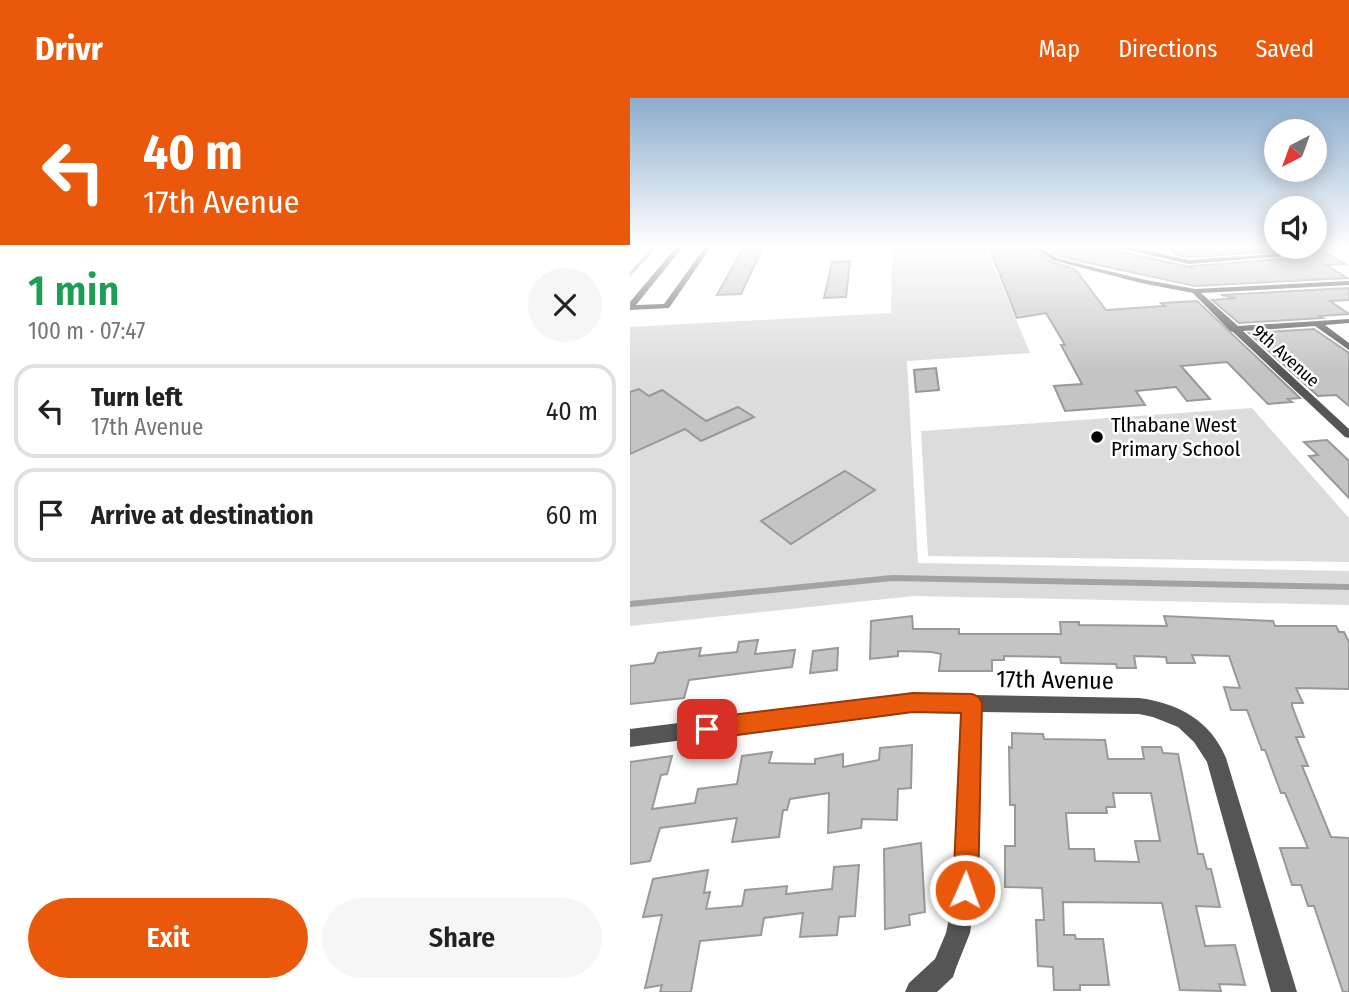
<!DOCTYPE html>
<meta charset="utf-8">
<style>
body{margin:0;font-family:"Fira Sans Condensed",sans-serif;background:#f6f6f6;color:#222;height:100vh;display:flex;flex-direction:column;font-size:26px;white-space:nowrap}
*{box-sizing:border-box;margin:0}
p{font-size:23px;color:#767676}
.icon{flex:none;width:38px;height:38px;fill:none;stroke:currentColor;stroke-width:2;stroke-linecap:round;stroke-linejoin:round}
.map{position:relative;flex:1;overflow:hidden}
.panel{display:flex;flex-direction:column;background:#fff;width:630px}
.panel>*{flex:none}
.guide{background:#ea580c;color:#fff;overflow:hidden}
.needle{width:46px;rotate:221deg}
.fabs{position:absolute;left:634px;top:21px;display:grid;gap:14px}
.fabs a{display:grid;place-items:center;width:63px;height:63px;border-radius:50%;background:#fff;box-shadow:0 4px 18px #0003;font-size:35px}
.pin{position:absolute;display:grid;place-items:center;width:60px;height:60px;color:#fff;margin:-30px;border-radius:14px;box-shadow:0 4px 10px #0006}
.me{position:absolute;width:77px;margin:-38px;rotate:2deg;stroke-linejoin:round;filter:drop-shadow(0 0 5px #0008)}
.turn{display:flex;align-items:center;gap:24px;height:147px;padding:0 28px;font-size:32px}
.turn .icon{width:91px;height:91px;stroke-width:2.5}
.turn b{display:block;font-size:49px;line-height:60px}
.round{display:grid;place-items:center;flex:none;width:74px;height:74px;border-radius:37px;background:#f6f6f6}
.headline{display:flex;align-items:center;justify-content:space-between;height:119px;padding:0 28px}
h1{font-size:42px;font-weight:600;line-height:52px;color:#1e9e55}
.cta{display:flex;gap:14px;margin-top:auto;padding:14px 28px}
.cta a{flex:1;height:80px;border-radius:42px;background:#ea580c;color:#fff;font-size:28px;font-weight:600;line-height:80px;text-align:center}
.cta a+a{background:#f6f6f6;color:#222}
ul{padding:0;list-style:none}
li{display:flex;align-items:center;gap:21px;height:94px;margin:0 14px 10px;padding:0 14px;border:4px solid #e0e0e0;border-radius:21px}
li div{flex:1}
li b{display:block;font-size:26px}
li em{font-style:normal}
header{display:flex;align-items:center;gap:42px;box-sizing:border-box;height:98px;padding:0 35px;background:#ea580c;color:#fff}
header strong{font-size:33px}
nav{display:flex;gap:38px;margin-inline-start:auto;font-size:24px}
main{display:flex;flex:1;min-height:0}
.map>svg:first-child{display:block}
.green{fill:#dcdcdc}
.lines{fill:none;stroke-linecap:round;stroke-linejoin:round}
.stream-far1{stroke:#a3a3a3;stroke-width:3.5}
.stream{stroke:#a3a3a3;stroke-width:6}
.building{fill:#c4c4c4;stroke:#999;stroke-width:2;fill-rule:evenodd}
.street{fill:#555;fill-rule:evenodd}
.route{fill:#ea580c;stroke:#983908;stroke-width:2}
.poi-dot{fill:#000;stroke:#fff;stroke-width:2.5}
.labels{text-anchor:middle;stroke-width:5;stroke-linejoin:round;paint-order:stroke}
.far-street-label{font-size:18px;fill:#000;stroke:#fff}
.poi-label{font-size:21px;fill:#000;stroke:#fff;text-anchor:start}
.near-street-label{font-size:24px;fill:#000;stroke:#fff}
</style>
<header>
<strong>Drivr</strong>
<nav><a>Map</a><a>Directions</a><a>Saved</a></nav>
</header>
<main>
<section class="panel">
<div class="guide">
<div class="turn"><svg class="icon" aria-label="left" viewBox="0 0 24 24"><path d="M17 20v-9H6M10 6l-5 5 5 5"/></svg><div><b>40 m</b>17th Avenue</div></div>
</div>
<div class="headline"><div><h1>1 min</h1><p>100 m · 07:47</p></div><a class="round"><svg class="icon" aria-label="close" viewBox="0 0 24 24"><path d="M6 6l12 12M18 6L6 18"/></svg></a></div>
<ul>
<li><svg class="icon" aria-label="left" viewBox="0 0 24 24"><path d="M17 20v-9H6M10 6l-5 5 5 5"/></svg><div><b>Turn left</b><p>17th Avenue</p></div><em>40 m</em></li>
<li><svg class="icon" aria-label="arrive" viewBox="0 0 24 24"><path d="M6 21V4h12l-3 4 3 4H6"/></svg><div><b>Arrive at destination</b></div><em>60 m</em></li>
</ul>
<div class="cta"><a>Exit</a><a>Share</a></div>
</section>
<div class="map">
<svg width="719" height="894" viewBox="0 0 719 894">
<rect width="100%" height="100%" fill="#fff"/>
<!-- green -->
<g class="green">
<polygon points="262,149 356,149 400,255 277,263 288,465 719,473 719,507 284,498 0,528 0,229 261,215"/>
<polygon points="622,310 719,420 719,464 298,458 291,333"/>
</g>
<g class="lines">
<!-- stream-far1 -->
<polyline class="stream-far1" points="0,176 25,149"/>
<!-- stream -->
<polyline class="stream" points="0,506 262,480 719,489"/>
</g>
<!-- building -->
<g class="building">
<polygon points="114,149 133,149 111,196 87,197"/>
<polygon points="359,149 400,149 421,164 445,171 476,212 535,208 531,205 567,203 670,300 658,301 662,304 638,306 597,264 551,268 580,301 557,303 546,289 506,293 515,307 435,313 424,288 452,286 431,247 435,247 416,215 387,220"/>
<polygon points="416,149 474,150 564,170 562,168 666,160 669,157 664,149 678,149 678,152 689,151 715,166 696,167 717,180 565,188 427,158"/>
<polygon points="538,149 650,149 653,153 559,159 547,157"/>
<polygon points="220,163 216,199 194,200 202,164"/>
<polygon points="719,190 719,202 700,203 719,216 690,218 693,220 609,225 582,202 606,200 591,197"/>
<polygon points="684,231 719,255 719,308 706,297 688,298 619,235"/>
<polygon points="306,270 309,292 286,294 284,272"/>
<polygon points="9,291 19,298 32,292 76,323 108,309 124,319 71,343 55,331 0,356 0,294"/>
<polygon points="697,342 719,363 719,400 679,358 688,357 674,344"/>
<polygon points="215,373 245,392 161,446 131,423"/>
<polygon points="282,518 283,531 329,531 329,536 431,536 430,524 449,524 449,527 537,528 534,518 643,523 645,528 706,528 709,534 714,534 719,544 719,591 666,590 673,605 662,605 662,608 674,639 666,639 678,668 672,668 701,739 719,740 719,894 713,894 684,808 678,808 671,787 662,787 650,750 678,750 655,695 651,695 635,652 632,652 617,612 601,612 594,589 610,590 599,558 562,557 565,565 537,565 536,559 504,558 506,570 487,570 486,566 431,565 430,559 374,558 374,562 362,562 362,573 309,573 311,556 302,554 268,553 268,558 240,561 241,523"/>
<polygon points="128,542 125,556 165,552 162,569 59,582 54,600 0,606 0,568 24,565 28,555 71,550 69,558 107,554 109,544"/>
<polygon points="208,550 207,572 180,575 183,553"/>
<path d="M382,635L413,636L414,641L475,642L478,661H514L512,649H531L533,655L548,656L568,756H573L577,771H581L590,809L566,808L575,848L605,847L615,887L589,886L591,893L550,892L532,805L433,804L434,837H445L446,841H473L479,887H450V892H424L423,869L408,868L406,822H414L412,790L375,789V748H385V707H380L379,649L382,650ZM483,695H521L530,743H505L509,764L465,763L464,751H439L436,715H477L476,709H485Z"/>
<polygon points="282,647 281,690 268,691 267,722 232,721 231,730 198,735 199,695 160,701 157,712 153,712 149,739 102,744 107,720 30,730 20,763 0,766 0,664 42,658 37,676 31,677 22,711 65,705 68,691 107,686 112,658 142,654 139,665 185,666 185,661 213,656 213,669 249,662 250,650"/>
<polygon points="291,745 295,814 279,817 280,827 255,831 254,751"/>
<polygon points="229,767 225,818 209,819 207,837 170,839 173,815 134,820 131,837 70,843 61,894 30,894 32,887 15,890 32,817 13,819 23,781 78,772 74,795 80,794 76,811 112,808 115,792 157,788 156,796 202,791 204,769"/>
</g>
<g class="lines">
<!-- street -->
<g class="street">
<polygon points="46,149 53,149 6,207 34,206 75,149 81,149 39,210 0,212 0,204"/>
<polygon points="403,149 411,149 426,160 511,181 565,191 719,183 719,187 571,195 608,228 719,221 719,225 695,227 719,245 719,252 685,228 613,233 719,331 719,340 715,339 603,234 600,233 563,195 511,185 422,162"/>
<polygon points="485,149 499,149 559,162 659,155 653,149 661,149 666,157 559,166"/>
<path d="M283,596L509,600C548,605 580,622 596,660L667,894H641L577,664L564,644L548,629L523,619L509,616L351,614L347,792L340,835L326,870L323,879L307,894H275L279,885L305,861L316,835L325,792L333,613L283,612L0,649V631Z"/>
</g>
</g>
<!-- sky -->
<linearGradient id="sky" x2="0" y2="1"><stop stop-color="#8cadcc"/><stop offset="0.54" stop-color="#fff"/><stop offset="1" stop-color="#fff" stop-opacity="0"/></linearGradient>
<rect width="719" height="274" fill="url(#sky)"/>
<!-- route -->
<polygon class="route" points="283,595 342,596 349,599 352,605 348,792 345,801 335,804 326,801 323,792 331,615 283,614 77,641 70,638 67,631 70,623 77,620"/>
<!-- markers -->
<circle class="poi-dot" cx="467" cy="339" r="7"/>
<g class="labels">
<!-- far-street labels -->
<g class="far-street-label">
<text transform="translate(656 258) rotate(42)" y="6">9th Avenue</text>
</g>
<!-- poi labels -->
<g class="poi-label">
<text x="481" y="334">Tlhabane West<tspan x="481" dy="24">Primary School</tspan></text>
</g>
<!-- near-street labels -->
<g class="near-street-label">
<text transform="translate(425 582) rotate(1)" y="8">17th Avenue</text>
</g>
</g>
</svg>
<div class="fabs">
<a><svg class="needle" viewBox="-14 -14 28 28"><path d="M0-13l5 13h-10z" fill="#e53935"/><path d="M0 13l5-13h-10z" fill="#767676"/></svg></a>
<a><svg class="icon" aria-label="sound" viewBox="0 0 24 24"><path d="M4 9h4l5-4v14l-5-4H4zM17 9q2 3 0 6"/></svg></a>
</div>
<div class="pin" style="left:77px;top:631px;background:#d93025"><svg class="icon" aria-label="arrive" viewBox="0 0 24 24"><path d="M6 21V4h12l-3 4 3 4H6"/></svg></div>
<svg class="me" style="left:335px;top:792px" viewBox="-20 -20 40 40"><circle r="17" fill="#ea580c" stroke="#fff" stroke-width="3"/><path d="M0-11L8 9 0 5-8 9z" fill="#fff"/></svg>
</div>
</main>
